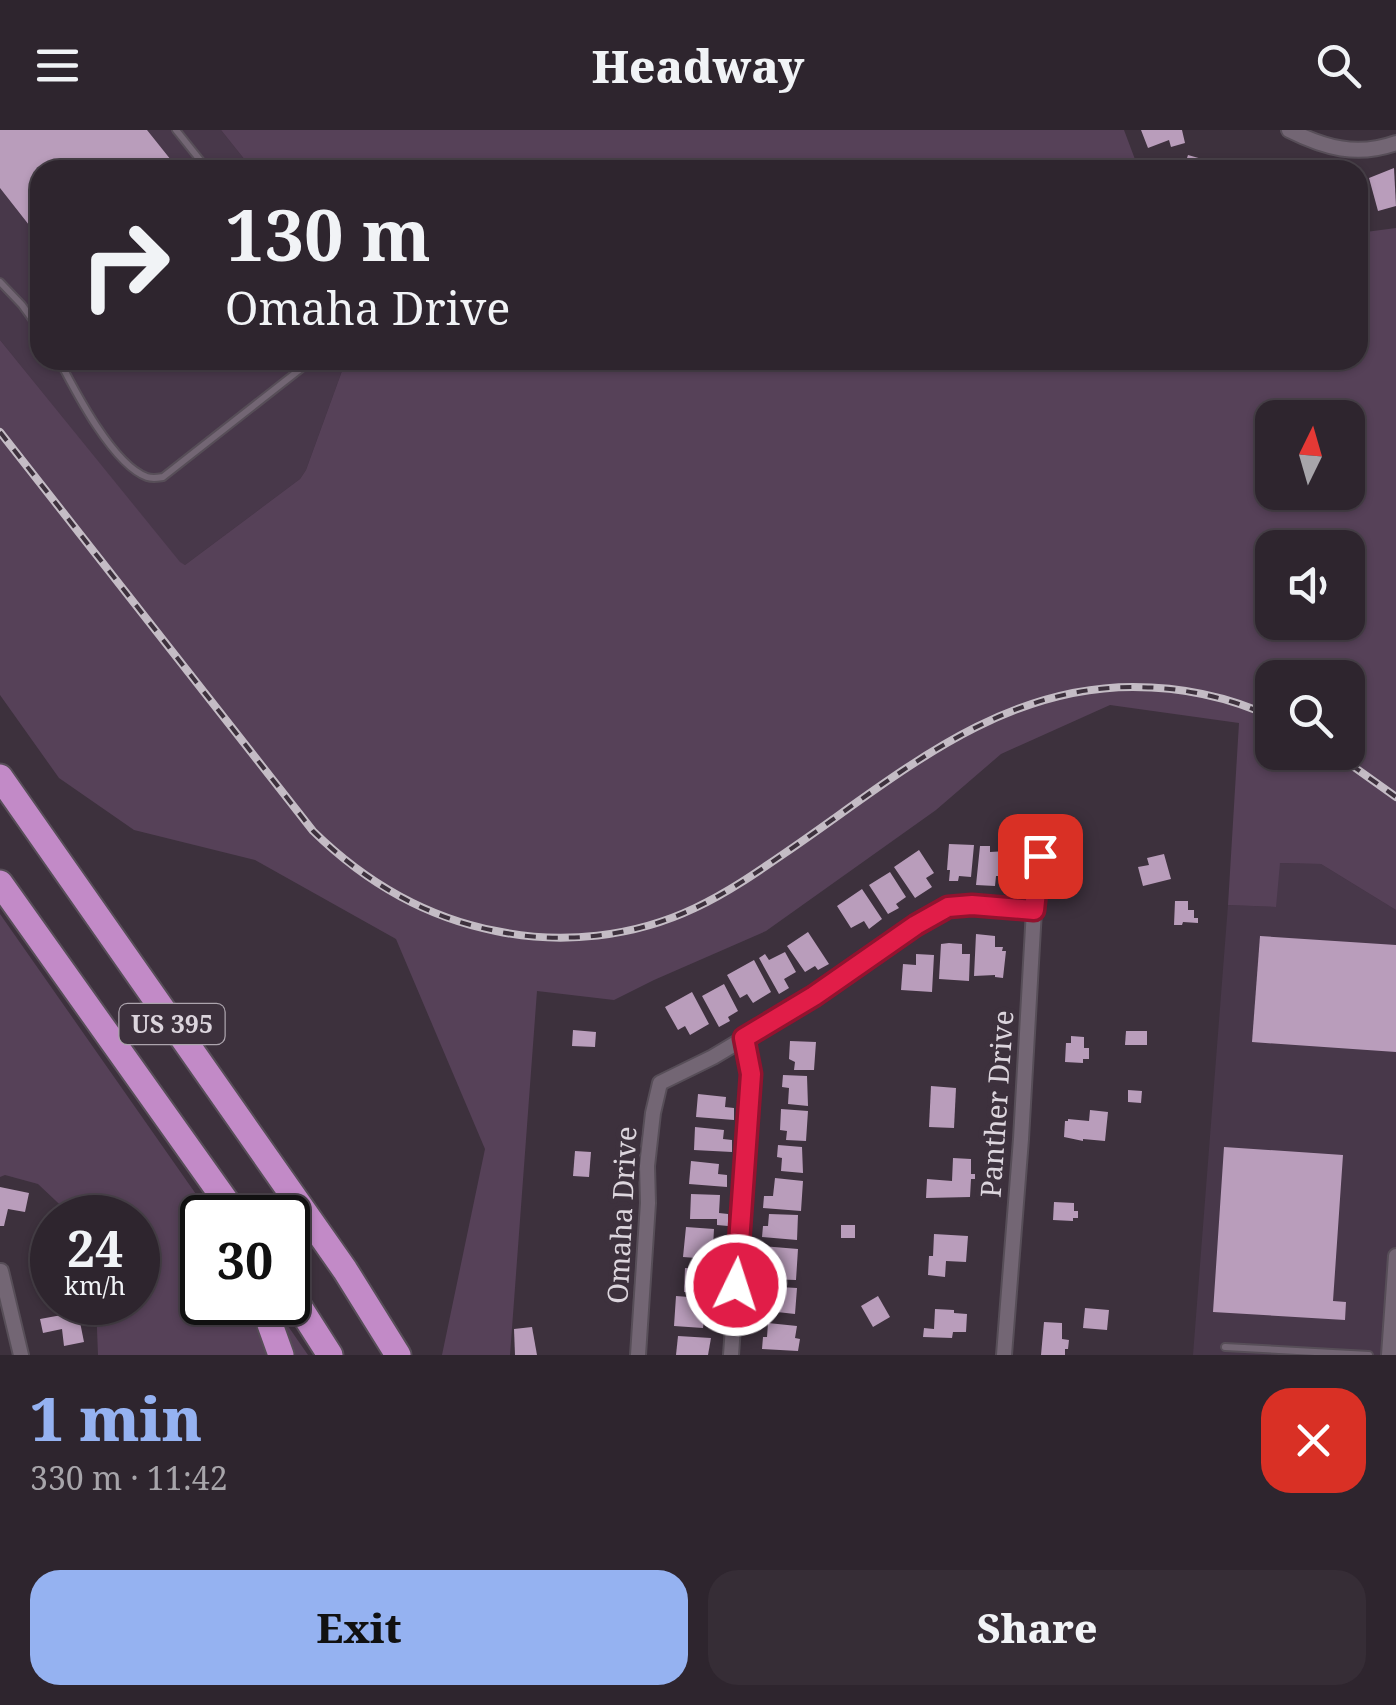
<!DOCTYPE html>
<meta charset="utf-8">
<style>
body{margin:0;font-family:"Noto Serif",serif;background:#362d36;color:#f1f3f6;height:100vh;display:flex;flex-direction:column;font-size:38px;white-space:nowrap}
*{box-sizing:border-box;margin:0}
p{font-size:32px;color:#a7a5aa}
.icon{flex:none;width:55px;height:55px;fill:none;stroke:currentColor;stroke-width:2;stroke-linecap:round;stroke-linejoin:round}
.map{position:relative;height:1225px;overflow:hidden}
.details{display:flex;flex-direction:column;background:#2e252e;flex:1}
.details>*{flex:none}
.guide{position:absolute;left:30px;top:30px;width:1338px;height:210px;border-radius:30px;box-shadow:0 2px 8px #0004,0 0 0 2px #49424a;background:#2e252e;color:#f1f3f6;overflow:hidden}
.needle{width:65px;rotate:5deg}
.fabs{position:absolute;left:1255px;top:270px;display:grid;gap:20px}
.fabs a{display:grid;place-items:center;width:110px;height:110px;border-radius:20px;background:#2e252e;box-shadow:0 2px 8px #0004,0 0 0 2px #49424a;font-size:50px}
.speed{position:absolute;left:30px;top:1065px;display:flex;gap:20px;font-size:50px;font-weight:700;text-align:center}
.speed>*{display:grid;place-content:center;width:130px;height:130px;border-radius:50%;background:#2e252e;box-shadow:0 2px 8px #0004,0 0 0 2px #49424a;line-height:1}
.speed small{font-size:25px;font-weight:400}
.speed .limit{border:5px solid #111;border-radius:15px;background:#fff;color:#111}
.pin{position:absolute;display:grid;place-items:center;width:85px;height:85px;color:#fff;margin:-42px;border-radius:20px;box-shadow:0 5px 15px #0006}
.me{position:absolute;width:110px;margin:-55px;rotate:4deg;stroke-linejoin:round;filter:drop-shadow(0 0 8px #0008)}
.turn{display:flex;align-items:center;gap:35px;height:210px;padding:0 30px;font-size:45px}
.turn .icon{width:130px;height:130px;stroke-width:2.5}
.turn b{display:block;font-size:70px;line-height:85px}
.round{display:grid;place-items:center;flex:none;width:105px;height:105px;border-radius:30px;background:#362d36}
.headline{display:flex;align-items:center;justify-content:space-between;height:170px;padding:0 30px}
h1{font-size:60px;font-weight:800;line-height:75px;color:#95b2f1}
.action{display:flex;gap:20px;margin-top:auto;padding:20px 30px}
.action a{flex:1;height:115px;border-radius:30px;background:#95b2f1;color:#111;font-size:40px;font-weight:800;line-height:115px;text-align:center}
.action a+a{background:#362d36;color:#f1f3f6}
header{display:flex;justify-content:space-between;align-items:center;height:130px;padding:0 30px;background:#2e252e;font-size:45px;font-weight:800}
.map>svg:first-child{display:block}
.built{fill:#48384a}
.green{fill:#564158;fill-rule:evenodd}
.building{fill:#b99dbb}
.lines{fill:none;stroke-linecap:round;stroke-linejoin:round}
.lane-casing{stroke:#574e58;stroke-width:10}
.street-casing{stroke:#574e58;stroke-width:18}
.highway-casing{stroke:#574e58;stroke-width:29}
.lane{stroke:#736674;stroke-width:6}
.street{stroke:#736674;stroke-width:14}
.highway{stroke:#c28ac7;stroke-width:25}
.rail-casing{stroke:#c4bcc5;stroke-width:8}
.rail{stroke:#3d313d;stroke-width:4;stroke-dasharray:11;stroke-linecap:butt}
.route-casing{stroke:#92132f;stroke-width:25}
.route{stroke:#e11d48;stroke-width:18}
.labels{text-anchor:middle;stroke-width:10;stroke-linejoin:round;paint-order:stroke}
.shield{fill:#3d313d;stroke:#aca4ad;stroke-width:2.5}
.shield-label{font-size:25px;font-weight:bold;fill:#dcd5dd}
.street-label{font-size:28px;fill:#dcd5dd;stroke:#3d313d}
</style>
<header><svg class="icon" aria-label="menu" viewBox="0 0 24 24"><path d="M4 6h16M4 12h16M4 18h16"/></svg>Headway<svg class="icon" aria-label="search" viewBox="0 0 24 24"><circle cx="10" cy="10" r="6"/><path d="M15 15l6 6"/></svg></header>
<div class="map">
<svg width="1396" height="1225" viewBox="0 0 1396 1225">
<rect width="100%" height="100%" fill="#3d313d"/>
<!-- built -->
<g class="built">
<polygon points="0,0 221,0 253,40 40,40 40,230 346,230 306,340 300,349 185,435 180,433 0,210"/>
<polygon points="1279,733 1321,734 1396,780 1396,1225 1193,1225 1228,775 1275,777"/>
</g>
<!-- green -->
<g class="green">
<polygon points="221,0 1124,0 1139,40 253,40"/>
<path d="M1396,98V780L1321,734L1280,733L1276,777L1228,775L1239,593L1110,575L1001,624L936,680L766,801L654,850L614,870L537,861L510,1225H442L485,1019L396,809L255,730L134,700L59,648L0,565V210L180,432L185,435L300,349L306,340L346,230H1358V103ZM1272,288H1348V362H1272ZM1272,418H1348V492H1272ZM1272,548H1348V622H1272Z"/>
<polygon points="0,784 212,1087 202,1088 202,1172 272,1173 308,1225 98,1225 96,1173 138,1172 138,1088 73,1087 38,1054 5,1045 0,1047"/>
</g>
<!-- building -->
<g class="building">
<polygon points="0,0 147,0 179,40 40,40 40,109 0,58"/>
<polygon points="1141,0 1182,0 1185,13 1171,17 1169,10 1148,18"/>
<polygon points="1188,25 1202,29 1200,34 1208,36 1206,40 1183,40"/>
<polygon points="1294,28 1305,31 1303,40 1276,40 1278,32 1293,33"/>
<polygon points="1236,30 1250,33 1248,40 1228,40 1229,32 1235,33"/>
<polygon points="1394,38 1396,76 1378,81 1369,48"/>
<polygon points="949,714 974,715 971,747 959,746 958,751 949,751 950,740 947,740"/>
<polygon points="980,716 990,716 990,722 1007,721 1007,746 996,746 995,756 976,755"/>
<polygon points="919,720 934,743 926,748 932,757 915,768 894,737"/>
<polygon points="1164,724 1171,749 1143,756 1138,737 1149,735 1147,728"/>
<polygon points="890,742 906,767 896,774 899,778 888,784 869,755"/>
<polygon points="862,759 882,789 869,799 864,791 851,798 837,776"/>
<polygon points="1175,771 1188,771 1188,780 1194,780 1194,788 1198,788 1198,793 1183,792 1182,795 1174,795"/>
<polygon points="808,802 829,834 818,840 815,836 805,842 787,816"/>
<polygon points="976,804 995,806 995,817 1003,817 1002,821 1006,821 1003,848 995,847 995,845 974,846"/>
<polygon points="1260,806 1396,815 1396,922 1252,912"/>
<polygon points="949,813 962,814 962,824 970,824 969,851 939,849 941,814"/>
<polygon points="785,822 796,842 784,849 789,858 779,864 759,828 765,824 769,830"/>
<polygon points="916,824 934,825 932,862 901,860 903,834 916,835"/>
<polygon points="754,830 771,862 753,873 747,864 740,868 727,845"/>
<polygon points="724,854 738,881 728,887 730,891 719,897 702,866"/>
<polygon points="692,862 709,894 690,905 685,896 678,900 665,877"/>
<polygon points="573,900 596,902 595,917 572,916"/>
<polygon points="1126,901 1147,901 1147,915 1125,915"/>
<polygon points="1071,906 1084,907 1084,918 1089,918 1089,929 1083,929 1083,933 1065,932 1066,913 1071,913"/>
<polygon points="790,911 816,912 814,940 794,940 795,932 789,929"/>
<polygon points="783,945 807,946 808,976 788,974 789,958 782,957"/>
<polygon points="931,956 956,958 954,998 929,997"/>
<polygon points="1128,960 1142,961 1141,973 1128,972"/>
<polygon points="698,964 726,967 725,977 734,978 734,990 696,987"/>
<polygon points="781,979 808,981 806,1011 786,1010 787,1001 780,1000"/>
<polygon points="1090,980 1108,982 1105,1011 1083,1009 1083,1011 1064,1007 1065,991 1068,991 1068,989 1089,991"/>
<polygon points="695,997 724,1000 723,1009 732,1010 732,1022 694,1020"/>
<polygon points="778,1015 802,1017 803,1043 781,1041 782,1028 777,1027"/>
<polygon points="1224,1017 1343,1025 1333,1171 1346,1172 1345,1190 1213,1182"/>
<polygon points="575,1021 591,1022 589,1047 573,1046"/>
<polygon points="953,1028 971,1029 971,1044 975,1044 975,1049 971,1049 970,1067 926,1068 927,1049 952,1051"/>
<polygon points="691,1031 719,1034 718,1044 727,1045 727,1057 689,1054"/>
<polygon points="775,1048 803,1051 801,1081 763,1078 764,1066 773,1066"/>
<polygon points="0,1057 29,1063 25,1082 8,1079 4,1096 0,1096"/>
<polygon points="691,1064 720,1065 719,1083 728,1084 728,1096 717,1095 717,1089 690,1089"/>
<polygon points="1054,1072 1074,1073 1074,1081 1078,1081 1078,1088 1073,1088 1073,1091 1053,1090"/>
<polygon points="769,1084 798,1085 797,1110 762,1107 763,1096 768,1096"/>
<polygon points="52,1095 52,1130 42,1136 35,1125 51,1113 42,1101"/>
<rect x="841" y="1095" width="14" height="13"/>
<polygon points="686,1097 714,1099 713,1117 722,1118 722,1130 683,1127"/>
<polygon points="934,1104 968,1106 966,1132 946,1131 945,1147 928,1145 929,1126 933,1126"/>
<polygon points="761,1116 798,1119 796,1150 768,1149 769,1139 774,1139 774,1132 760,1131"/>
<polygon points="711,1133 723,1134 722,1146 713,1146 713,1164 684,1162 685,1138 711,1139"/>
<polygon points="52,1145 52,1172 61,1174 49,1177 45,1161 42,1162 38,1149"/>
<polygon points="763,1156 797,1158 795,1184 768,1181 769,1170 762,1170"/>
<polygon points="676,1166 715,1169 713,1190 704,1190 703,1198 674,1196"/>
<polygon points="878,1166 890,1187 873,1197 861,1176"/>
<polygon points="1085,1178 1109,1180 1107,1200 1083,1198"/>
<polygon points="935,1179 954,1180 954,1183 967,1184 966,1202 953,1202 952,1208 923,1207 924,1198 934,1199"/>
<polygon points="78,1182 84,1212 64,1216 62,1199 43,1203 40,1189"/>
<polygon points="1044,1192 1062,1193 1062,1209 1069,1210 1068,1219 1065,1219 1065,1225 1041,1225"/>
<polygon points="768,1193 797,1196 795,1208 800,1209 798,1221 762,1219 763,1207 767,1207"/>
<polygon points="532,1197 537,1225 515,1225 514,1199"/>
<polygon points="678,1206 711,1208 708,1225 676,1225"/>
</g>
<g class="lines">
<!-- lane casing -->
<g class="lane-casing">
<g id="lane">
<polyline points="176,0 208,40"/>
<polyline points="0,152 22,175 40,200"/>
<path d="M59,230C75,261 113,335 147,347C153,349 157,348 163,347L312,230"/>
<polyline points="1225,1217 1369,1225"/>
</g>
</g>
<!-- street casing -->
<g class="street-casing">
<g id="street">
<path d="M1289,0C1325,18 1357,27 1396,13"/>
<polyline points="1,1141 21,1225"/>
<polyline points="638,1225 648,1073 647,1036 653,983 660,953 713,927 815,866 917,795 947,777 971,775 1034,780"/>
<polyline points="731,1225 751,944 744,908"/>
<polyline points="1004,1225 1021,1009 1034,780 1041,726"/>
<polyline points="1389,1225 1396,1126"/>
</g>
</g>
<!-- highway casing -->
<g class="highway-casing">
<g id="highway">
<polyline points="0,647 345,1140 398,1225"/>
<polyline points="0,753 238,1088"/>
<polyline points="288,1159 330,1225"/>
<polyline points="262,1172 281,1225"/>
</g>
</g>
<!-- lane -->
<use href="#lane" class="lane"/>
<!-- street -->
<use href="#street" class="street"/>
<!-- highway -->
<use href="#highway" class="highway"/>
<!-- rail casing -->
<g class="rail-casing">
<g id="rail">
<path d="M0,302L313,701C365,752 424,787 496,801C562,815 634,807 695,778C727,763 756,743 785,723C894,649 995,557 1133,557C1181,557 1229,567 1272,587"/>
<polyline points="1333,622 1396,667"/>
</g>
</g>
<!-- rail -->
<use href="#rail" class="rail"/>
</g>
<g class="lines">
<!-- route casing -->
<g class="route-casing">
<polyline id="route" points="736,1155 751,944 744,908 814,866 916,795 948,777 972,775 1034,780 1040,726"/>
</g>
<!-- route -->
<use href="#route" class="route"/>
</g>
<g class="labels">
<!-- shield labels -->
<rect class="shield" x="119.5" y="874" width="105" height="40" rx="8"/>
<g class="shield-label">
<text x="172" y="903">US 395</text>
</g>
<!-- street labels -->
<g class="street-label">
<text transform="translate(997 974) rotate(-86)" y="10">Panther Drive</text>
<text transform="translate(622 1085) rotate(-87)" y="10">Omaha Drive</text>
</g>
</g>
</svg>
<div class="fabs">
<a><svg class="needle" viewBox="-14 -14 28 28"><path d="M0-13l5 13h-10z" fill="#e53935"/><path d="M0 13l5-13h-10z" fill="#a7a5aa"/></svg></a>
<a><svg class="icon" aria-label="sound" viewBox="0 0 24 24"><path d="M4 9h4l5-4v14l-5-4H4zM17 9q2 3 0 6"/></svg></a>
<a><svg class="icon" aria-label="search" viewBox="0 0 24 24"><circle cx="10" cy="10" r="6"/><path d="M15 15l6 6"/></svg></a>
</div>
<div class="speed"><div>24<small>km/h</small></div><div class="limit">30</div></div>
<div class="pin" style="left:1040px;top:726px;background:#d93025"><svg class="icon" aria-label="arrive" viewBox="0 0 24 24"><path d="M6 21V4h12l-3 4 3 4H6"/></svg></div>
<svg class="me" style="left:736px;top:1155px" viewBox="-20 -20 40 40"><circle r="17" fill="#e11d48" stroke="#fff" stroke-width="3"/><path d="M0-11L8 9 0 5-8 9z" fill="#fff"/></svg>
<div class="guide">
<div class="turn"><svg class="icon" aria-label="right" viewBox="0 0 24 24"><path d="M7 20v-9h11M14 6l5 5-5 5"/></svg><div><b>130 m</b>Omaha Drive</div></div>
</div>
</div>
<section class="details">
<div class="headline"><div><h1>1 min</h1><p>330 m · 11:42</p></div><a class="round" style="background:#d93025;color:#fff"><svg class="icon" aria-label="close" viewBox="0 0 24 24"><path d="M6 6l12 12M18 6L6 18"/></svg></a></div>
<div class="action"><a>Exit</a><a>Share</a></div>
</section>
